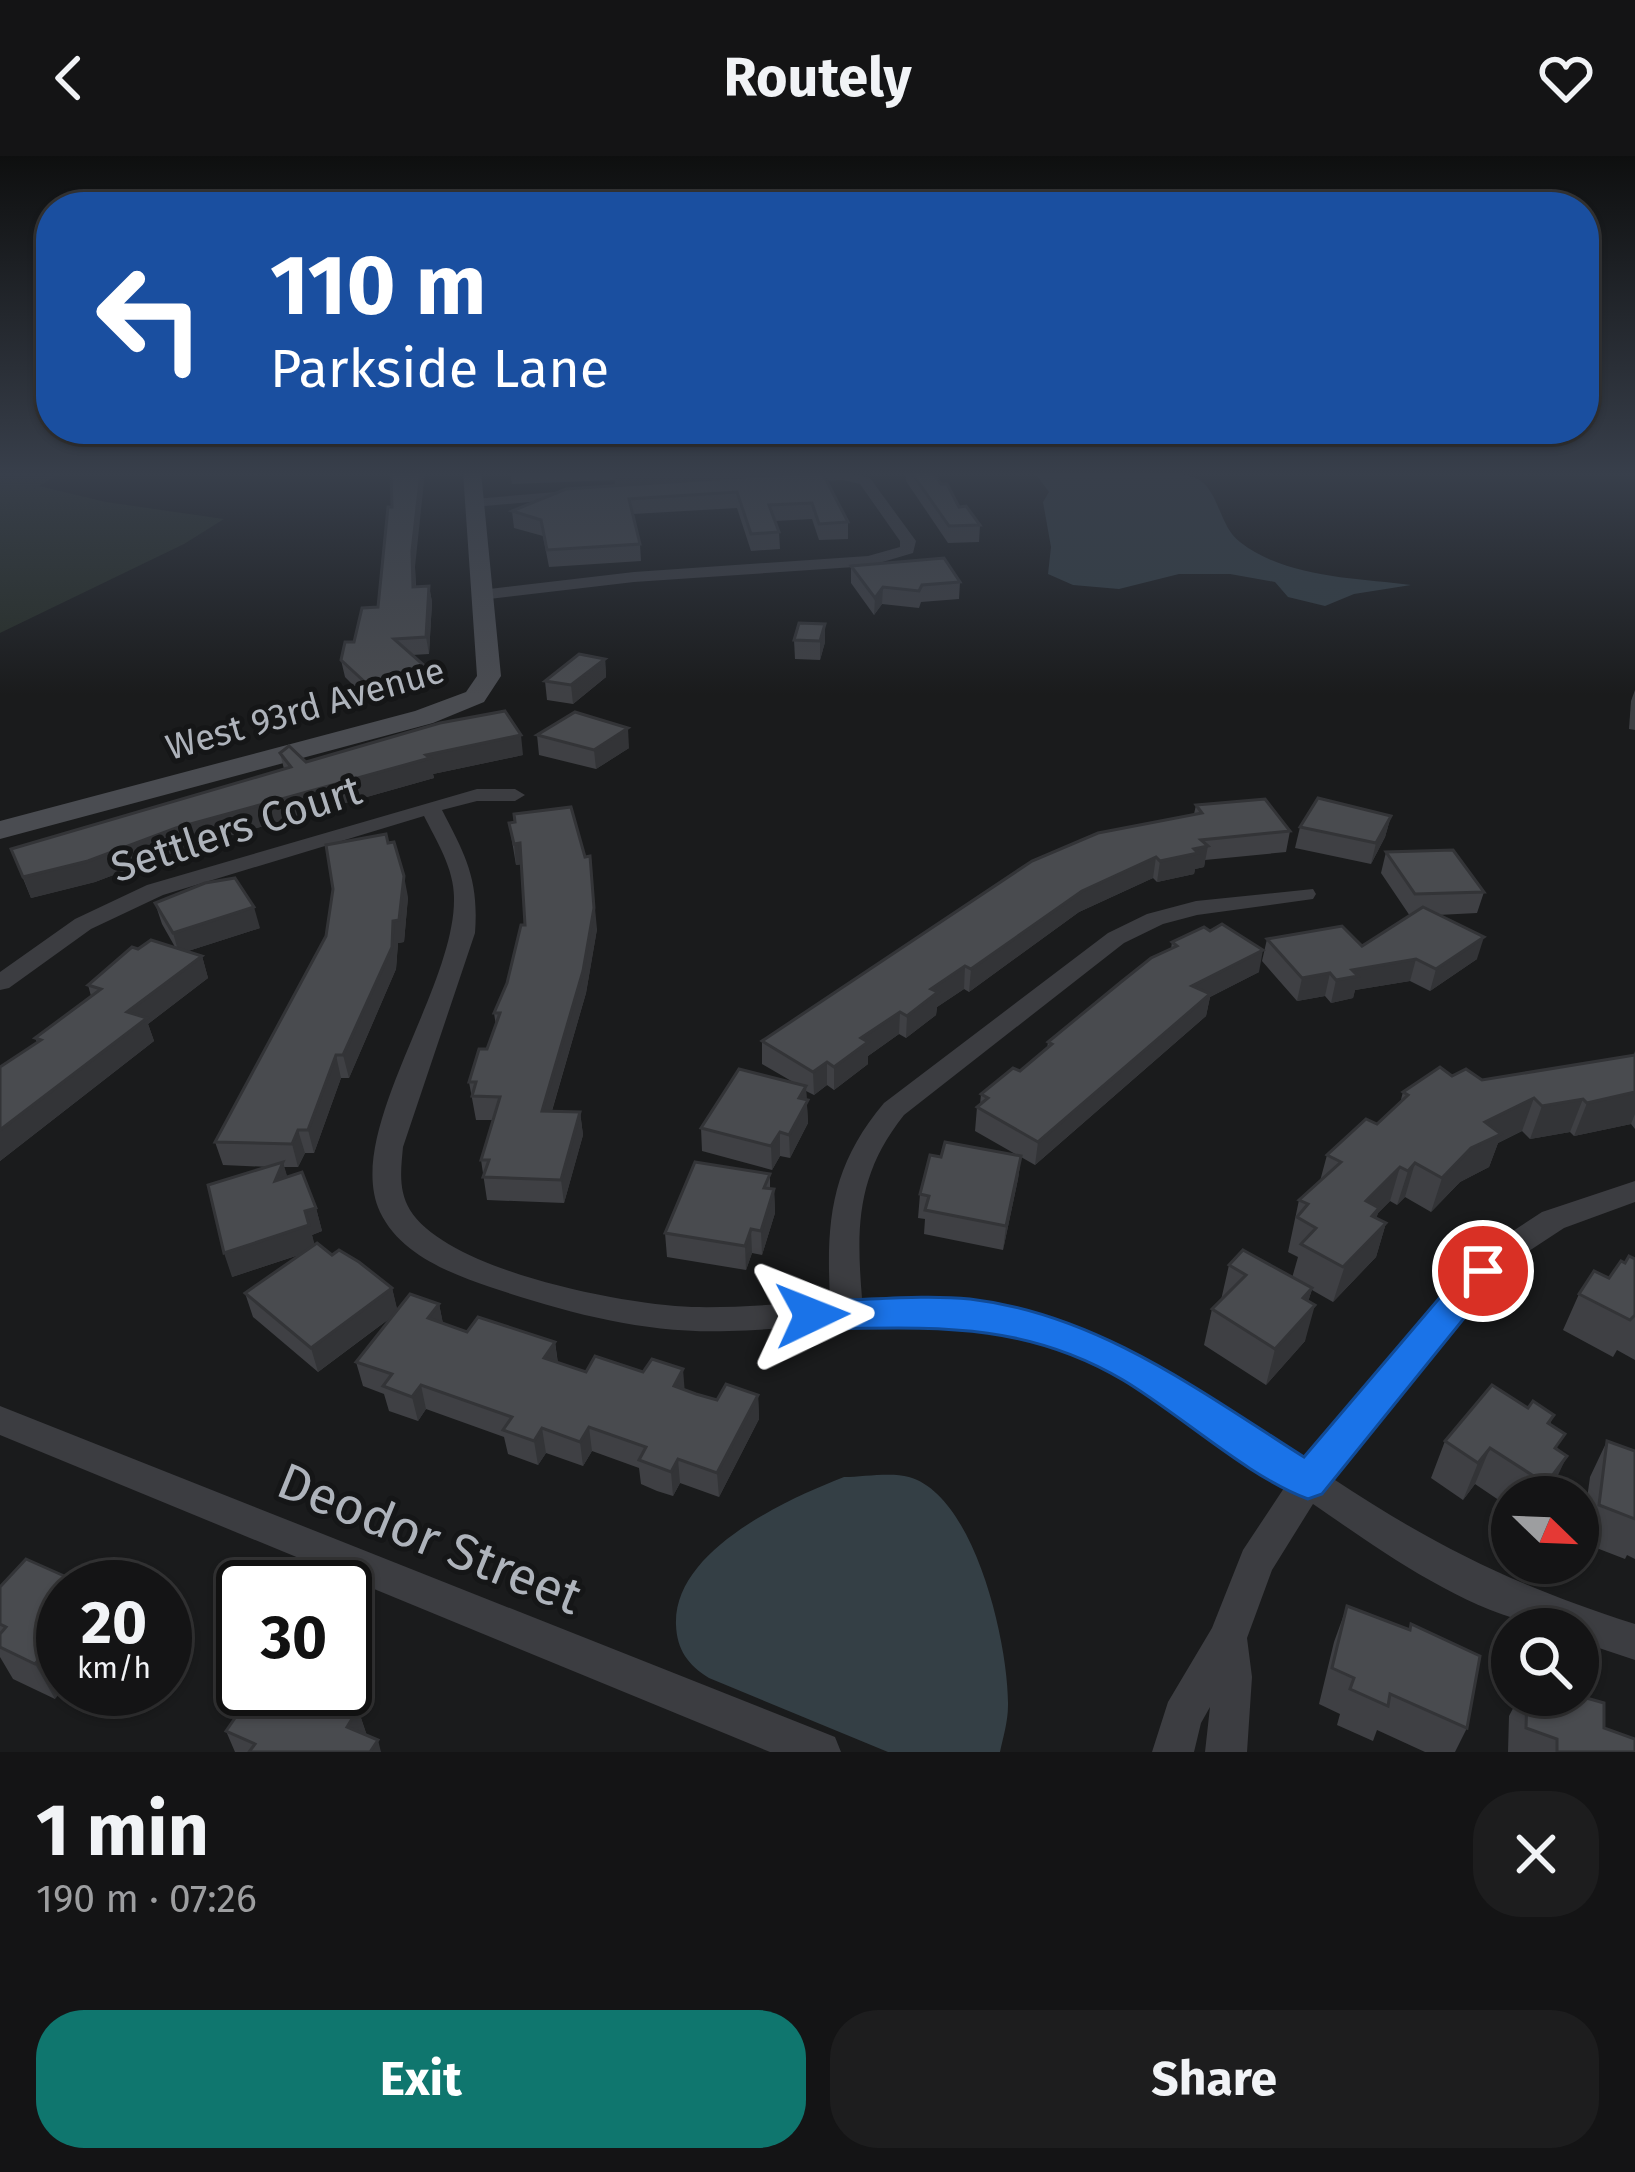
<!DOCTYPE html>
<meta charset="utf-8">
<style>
body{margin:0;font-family:"Fira Sans",sans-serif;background:#1d1d1e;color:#f1f3f6;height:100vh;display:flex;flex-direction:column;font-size:45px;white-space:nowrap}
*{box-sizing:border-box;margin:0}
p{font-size:39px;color:#9d9ea0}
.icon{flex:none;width:66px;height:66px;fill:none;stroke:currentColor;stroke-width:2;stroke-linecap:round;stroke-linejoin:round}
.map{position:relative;height:1596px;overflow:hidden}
.sheet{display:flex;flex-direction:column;background:#141415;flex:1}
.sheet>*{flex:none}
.top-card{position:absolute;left:36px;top:36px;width:1563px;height:252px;border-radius:48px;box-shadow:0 3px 9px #0004,0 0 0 3px #333334;background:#1a4fa0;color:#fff;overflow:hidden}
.needle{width:78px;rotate:113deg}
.fabs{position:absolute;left:1491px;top:1320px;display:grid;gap:24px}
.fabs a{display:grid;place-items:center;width:108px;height:108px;border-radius:50%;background:#141415;box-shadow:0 3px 9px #0004,0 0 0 3px #333334;font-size:60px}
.speed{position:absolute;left:36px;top:1404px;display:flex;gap:24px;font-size:60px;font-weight:700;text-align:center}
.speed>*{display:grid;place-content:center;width:156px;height:156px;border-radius:50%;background:#141415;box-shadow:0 3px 9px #0004,0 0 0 3px #333334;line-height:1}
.speed small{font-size:30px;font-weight:400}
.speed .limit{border:6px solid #111;border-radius:18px;background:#fff;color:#111}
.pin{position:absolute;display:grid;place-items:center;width:102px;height:102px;color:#fff;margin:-51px;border:6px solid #fff;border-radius:50%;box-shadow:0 3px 12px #0007}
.me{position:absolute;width:132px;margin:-66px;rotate:88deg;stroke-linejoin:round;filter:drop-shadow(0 0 9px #0008)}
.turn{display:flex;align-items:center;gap:42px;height:252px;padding:0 36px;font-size:54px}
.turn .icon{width:156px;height:156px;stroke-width:2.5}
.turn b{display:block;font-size:84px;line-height:102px}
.round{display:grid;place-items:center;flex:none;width:126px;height:126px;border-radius:48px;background:#1d1d1e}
.head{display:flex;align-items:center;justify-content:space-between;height:204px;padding:0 36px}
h1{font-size:72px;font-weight:700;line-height:90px}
.action{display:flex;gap:24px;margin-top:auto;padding:24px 36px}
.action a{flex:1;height:138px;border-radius:48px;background:#0f766e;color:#fff;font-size:48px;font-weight:700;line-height:138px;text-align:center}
.action a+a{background:#1d1d1e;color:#f1f3f6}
header{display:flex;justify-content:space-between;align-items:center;height:156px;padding:0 36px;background:#141415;font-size:54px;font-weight:700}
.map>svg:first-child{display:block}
.green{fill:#272e27}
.water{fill:#343f45}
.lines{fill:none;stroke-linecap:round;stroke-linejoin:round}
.street{fill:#3c3d41;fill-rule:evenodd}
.secondary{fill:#4a4c51;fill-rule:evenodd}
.wall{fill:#3f4044}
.shaded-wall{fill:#333437}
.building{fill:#494b4f;stroke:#333437;stroke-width:3}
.route{fill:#1a73e8;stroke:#114b97;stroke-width:3}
.labels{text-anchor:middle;stroke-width:10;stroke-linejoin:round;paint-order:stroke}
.far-street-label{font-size:36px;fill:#aeb3bb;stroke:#151617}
.street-label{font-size:42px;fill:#aeb3bb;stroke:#151617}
.near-street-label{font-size:51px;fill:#aeb3bb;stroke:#151617}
</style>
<header><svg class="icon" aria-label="back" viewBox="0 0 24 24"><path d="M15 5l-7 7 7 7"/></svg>Routely<svg class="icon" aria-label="heart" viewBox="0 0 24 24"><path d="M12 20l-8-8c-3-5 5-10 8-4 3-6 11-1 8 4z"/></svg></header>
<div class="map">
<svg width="1635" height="1596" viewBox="0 0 1635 1596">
<rect width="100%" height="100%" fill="#1a1b1c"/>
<!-- green -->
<polygon class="green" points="0,316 63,316 39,330 106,346 224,363 184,388 0,477"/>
<!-- water -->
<g class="water">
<path d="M1034,316C1084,316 1144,307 1193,321C1219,329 1218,370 1240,386C1286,422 1356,422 1411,429L1354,438L1325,450L1288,441L1275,426L1230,418H1179L1119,433L1073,429L1048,418L1051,391L1043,346L1049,336Z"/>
<path d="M844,1321C863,1321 891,1316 909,1321C976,1340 1009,1491 1008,1550C1008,1565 1003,1582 1000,1596H888L709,1522C688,1509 677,1494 676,1469C673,1395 785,1344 844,1321Z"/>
</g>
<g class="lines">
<!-- street -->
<g class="street">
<polygon points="844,316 870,322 916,385 913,397 869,410 634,426 481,444 473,439 481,434 634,416 868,400 900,391 900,385 860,328 843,324 794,326 787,322 794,318"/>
<polygon points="580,334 585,335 585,341 474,351 467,347 474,343"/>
<path d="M477,633H515L525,639L515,645H477L442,654C466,700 479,724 475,777L403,991C401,1013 398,1034 410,1054C448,1115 624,1149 692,1151C738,1152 784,1148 830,1144C826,1064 831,1010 884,947L1108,777L1147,758L1196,745L1313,733L1316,738L1313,743L1197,759L1163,768L1124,787L904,959C857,1018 856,1070 862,1142C1037,1134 1165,1208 1305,1303L1487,1092L1542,1056L1635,1025V1046L1564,1072L1509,1108L1332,1322C1436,1391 1516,1430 1635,1468V1504L1578,1485V1473C1487,1473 1386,1398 1313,1348L1272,1414L1247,1482L1252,1521L1247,1596H1205L1210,1551L1201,1567L1194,1596H1152L1168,1546L1212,1472L1243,1394L1286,1329C1190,1261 1091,1190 973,1170C893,1157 810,1173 729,1175C646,1178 568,1157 490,1131C449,1117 400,1098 380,1056C343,977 454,835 454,744C455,714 437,686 424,660L163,739L91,773L9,832L0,834V816L75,763L147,729Z"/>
<polygon points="0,1250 820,1575 835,1581 841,1596 770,1596 0,1279"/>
</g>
<!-- secondary -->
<polygon class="secondary" points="463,316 481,316 501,520 484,546 433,567 0,683 0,665 415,555 466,536 477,520"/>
</g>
<!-- wall -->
<g class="wall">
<polygon points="510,316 800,316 615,329 615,324 512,328"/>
<polygon points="822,316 848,366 848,383 819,384 812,363 775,365 779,376 780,393 751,395 737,352 633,358 640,388 641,405 549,411 543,380 514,372 512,355"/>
<polygon points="906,316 933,316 959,351 980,369 979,386 948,387 906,325"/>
<polygon points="851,410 960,426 959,443 921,446 919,452 882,448 874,459 851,427"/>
<polygon points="415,411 416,431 429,430 432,446 429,498 412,499 427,512 430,530 371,547 345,521 341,504 378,451"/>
<polygon points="825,468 825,486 820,504 795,503 794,484"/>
<polygon points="605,503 606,521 573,548 547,544 545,525"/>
<polygon points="1635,534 1635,574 1629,573 1631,545"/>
<polygon points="537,579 629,592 596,613 539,599"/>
<polygon points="280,597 306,606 523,599 433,618 434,622 182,693 95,726 31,742 11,693 284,613"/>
<polygon points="1196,649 1290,675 1286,696 1205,704 1204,711 1195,713 1194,718 1157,726 1153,722 1079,756 969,836 964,833 937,851 936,859 906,882 899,878 868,900 868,908 834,934 827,929 814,939 806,935 808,967 790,1002 780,1000 772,1014 702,995 701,972 793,926 762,908 762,885 1194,658"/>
<polygon points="1391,660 1385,681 1371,708 1295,692 1300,671"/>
<polygon points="509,667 597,773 586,837 552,955 580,956 583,979 564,1047 487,1044 481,1004 493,964 476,964 469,926 487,893 496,870 494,857 507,827 525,769 522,708 516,709"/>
<polygon points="1386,696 1484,736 1477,757 1438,759 1477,803 1430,835 1410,825 1355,834 1353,842 1331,847 1325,840 1297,845 1262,805 1267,783 1362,790 1410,760 1381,717"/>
<polygon points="408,741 404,786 398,787 396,813 349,922 341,922 314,997 305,997 298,1011 284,1011 287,1021 316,1052 322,1075 312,1079 314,1089 392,1132 397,1154 439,1148 443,1168 467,1176 555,1186 558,1207 586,1216 685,1234 717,1244 758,1239 759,1263 719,1341 680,1327 673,1340 657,1335 641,1328 639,1312 592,1295 583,1310 546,1297 538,1309 508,1298 504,1281 426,1253 418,1265 389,1255 384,1238 363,1230 356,1206 393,1160 318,1216 253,1161 245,1137 302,1098 232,1121 270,1011 223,1009 215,986 326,780"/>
<polygon points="155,747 260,772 188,795 202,800 208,822 148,868 154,885 0,1005 0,911 37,886 35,882 91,840 88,829 138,793 175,791 162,768"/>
<polygon points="1172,786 1259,816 1210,841 1206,860 1035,1009 1021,1001 1018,1023 1003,1094 924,1078 925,1063 918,1062 920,1038 941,1001 1017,999 975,975 977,951 980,949 981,938 1020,915 1047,893 1048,886 1171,793"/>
<polygon points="1635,895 1635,973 1631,968 1574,980 1570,976 1530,983 1522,975 1498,987 1489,1011 1460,1026 1431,1056 1405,1041 1397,1049 1390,1045 1378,1057 1376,1062 1386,1067 1376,1101 1333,1146 1312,1134 1308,1145 1305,1185 1266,1229 1204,1189 1212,1153 1221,1144 1229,1109 1292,1122 1298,1101 1288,1096 1299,1044 1320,1025 1327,999 1377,968 1400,947 1403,936 1452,920 1482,924 1634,899"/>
<polygon points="770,1018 770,1033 774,1033 775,1057 762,1099 752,1097 746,1114 667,1101 665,1077"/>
<polygon points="1635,1103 1635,1204 1617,1194 1613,1201 1563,1174 1579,1138 1609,1122 1625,1107"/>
<polygon points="1528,1252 1554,1259 1550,1268 1558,1294 1567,1300 1546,1341 1512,1341 1512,1353 1475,1328 1463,1344 1431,1322 1445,1285"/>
<polygon points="1607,1285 1635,1295 1635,1403 1627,1399 1625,1403 1581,1386 1590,1321"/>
<polygon points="0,1431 63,1431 55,1543 13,1523 0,1501"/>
<polygon points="1347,1450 1467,1572 1455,1596 1425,1596 1377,1574 1373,1585 1337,1569 1340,1558 1319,1548 1334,1486"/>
<polygon points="1520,1539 1576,1539 1604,1572 1635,1596 1508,1596 1509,1560"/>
<polygon points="286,1546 358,1553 367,1580 381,1596 235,1596 226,1575"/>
</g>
<!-- shaded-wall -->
<g class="shaded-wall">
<polygon points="421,316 425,316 415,411 416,448 413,431 412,395"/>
<polygon points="614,316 800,316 615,329"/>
<polygon points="429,430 432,446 429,498 426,481"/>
<polygon points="883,431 882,448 874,459 875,442"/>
<polygon points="825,468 825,486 820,504 820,485"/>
<polygon points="605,503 606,521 573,548 571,529"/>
<polygon points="427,512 430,530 371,547 367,528"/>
<polygon points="628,572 629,592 596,613 594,594"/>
<polygon points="521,579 523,599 433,618 434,622 182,693 95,726 31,742 23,721 176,672 426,599"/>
<polygon points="1391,660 1385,681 1371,708 1376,687"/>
<polygon points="520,687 523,708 516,709 514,688"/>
<polygon points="1208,690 1204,711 1195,713 1194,718 1157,726 1160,705"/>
<polygon points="590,700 597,773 586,837 545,978 542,955"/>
<polygon points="1156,701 1153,722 1079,756 969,836 971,813 1082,735"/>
<polygon points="404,720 408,741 404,786 398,787 396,813 349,922 343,899 393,765"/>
<polygon points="254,751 260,772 179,798 173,777"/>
<polygon points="1484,781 1477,803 1430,835 1436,813"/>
<polygon points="1263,794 1259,816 1210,841 1206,860 1035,1009 1038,986 1192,830"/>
<polygon points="202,800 208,822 148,868 154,885 0,1005 0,974 127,856"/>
<polygon points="1416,803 1410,825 1355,834 1353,842 1331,847 1336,824 1352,814"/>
<polygon points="965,810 964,833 937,851 936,859 906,882 907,860 931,833"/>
<polygon points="1330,817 1325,840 1297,845 1302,822"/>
<polygon points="900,856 899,878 868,900 868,908 834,934 834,911 861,882"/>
<polygon points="336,899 341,922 314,997 308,974"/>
<polygon points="827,906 827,929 814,939 813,916"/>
<polygon points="806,930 808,967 790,1002 789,979 799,942"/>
<polygon points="1635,936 1635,958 1631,968 1574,980 1587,947"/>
<polygon points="1534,942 1522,975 1498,987 1489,1011 1460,1026 1431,1056 1442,1022 1485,966"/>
<polygon points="1583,943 1570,976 1530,983 1542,950"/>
<polygon points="580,956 583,979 564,1047 561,1024"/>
<polygon points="298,974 305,997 298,1011 292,988"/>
<polygon points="780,976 780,1000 772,1014 771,990"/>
<polygon points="1021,1000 1018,1023 1003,1094 1006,1070"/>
<polygon points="283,1006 290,1030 275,1025"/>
<polygon points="1415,1007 1405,1041 1397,1049 1408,1015"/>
<polygon points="1400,1011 1390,1045 1378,1057 1370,1084 1386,1067 1376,1101 1333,1146 1366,1045"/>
<polygon points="774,1033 775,1057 762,1099 761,1075"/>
<polygon points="316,1052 322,1075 312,1079 316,1093 232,1121 224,1097 305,1055"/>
<polygon points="751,1073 752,1097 746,1114 745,1090"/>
<polygon points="392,1132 398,1156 318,1216 311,1192"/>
<polygon points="1312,1132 1304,1162 1315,1149 1305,1185 1266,1229 1275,1193 1303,1142"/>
<polygon points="439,1148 444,1172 428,1162"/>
<polygon points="555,1186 558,1210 544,1202"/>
<polygon points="683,1213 685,1238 674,1230"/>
<polygon points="421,1229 426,1253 418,1265 412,1241"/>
<polygon points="758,1239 759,1263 719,1341 717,1317"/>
<polygon points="589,1271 592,1295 583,1310 580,1286"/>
<polygon points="542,1272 546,1297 538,1309 534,1285"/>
<polygon points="1490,1292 1475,1328 1463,1344 1478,1307"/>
<polygon points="1567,1300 1550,1336 1546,1341 1540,1341 1546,1328"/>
<polygon points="678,1303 680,1327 673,1340 671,1316"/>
<polygon points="63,1475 63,1533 55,1543 35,1508"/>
<polygon points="358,1553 370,1589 347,1571"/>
<polygon points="378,1584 381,1596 370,1596"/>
</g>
<!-- building -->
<g class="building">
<polygon points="391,316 421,316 412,395 413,431 429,430 426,481 394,483 427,512 367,528 341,504 345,486 354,486 362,452 378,451 388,351 392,351"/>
<polygon points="822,316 848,366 819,368 812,347 769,349 779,376 751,378 737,336 629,343 640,388 547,394 541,364 512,355 566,333"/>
<polygon points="911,316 933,316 941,328 947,328 959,351 966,350 980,369 949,370"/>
<polygon points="944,402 960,426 922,429 919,435 883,431 875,442 851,410"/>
<polygon points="799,467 825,468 820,485 794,484"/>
<polygon points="579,498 605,503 571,529 545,525"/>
<polygon points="505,555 521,579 426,599 430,602 176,672 88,705 23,721 11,693 291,611 280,597 289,590 306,606 440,567"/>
<polygon points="575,556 628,572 594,594 537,579"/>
<polygon points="1318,642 1391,660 1376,687 1300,671"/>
<polygon points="1265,643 1290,675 1201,684 1208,690 1194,693 1198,697 1160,705 1156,701 1082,735 971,813 965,810 931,833 938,836 907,860 900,856 861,882 868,886 834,911 827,906 813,916 762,885 1032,705 1098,677 1202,657 1196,649"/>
<polygon points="571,651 585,701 590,700 594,752 583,815 542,955 580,956 561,1024 483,1021 489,1004 481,1004 500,941 472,940 476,926 469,926 479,893 487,893 500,857 494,857 507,827 521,769 525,769 520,687 514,688 509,667 515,666 514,658"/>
<polygon points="386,678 388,687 394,686 404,720 399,764 393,765 392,791 343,899 336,899 308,974 298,974 292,988 215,986 326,780 333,733 326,689"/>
<polygon points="1453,694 1484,736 1415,738 1386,696"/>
<polygon points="235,722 254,751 173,777 155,747 205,727"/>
<polygon points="1423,751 1484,781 1436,813 1416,803 1352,814 1358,820 1336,824 1330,817 1302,822 1267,783 1342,770 1362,790"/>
<polygon points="1222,768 1263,794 1192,830 1210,838 1038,986 977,951 988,942 981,938 1013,912 1020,915 1052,888 1048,886 1121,826 1151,802 1177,790 1172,786 1204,771 1210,775"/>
<polygon points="151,784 202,800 127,856 147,862 0,974 0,911 41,884 35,882 101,833 88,829 132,791 138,793"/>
<polygon points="1635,899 1635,936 1587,947 1583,943 1542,950 1534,942 1485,966 1501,978 1471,992 1442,1022 1415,1007 1408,1015 1400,1011 1366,1045 1379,1052 1372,1060 1386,1067 1343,1111 1301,1088 1316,1072 1297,1061 1308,1048 1299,1044 1341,1006 1327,999 1366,963 1377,968 1408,939 1403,936 1440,911 1452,920 1466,913 1482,924"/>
<polygon points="739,913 806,930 799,942 808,944 789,979 780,976 771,990 701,972"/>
<polygon points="945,986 1021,1000 1006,1070 925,1054 929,1040 920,1038 930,999 941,1001"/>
<polygon points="283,1006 275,1025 302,1016 316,1052 305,1055 309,1069 224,1097 208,1029"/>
<polygon points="695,1006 770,1018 764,1032 774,1033 761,1075 751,1073 745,1090 665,1077"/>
<polygon points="317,1087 332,1099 339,1094 359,1106 392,1132 311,1192 245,1137"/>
<polygon points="1243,1094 1312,1132 1303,1142 1315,1149 1275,1193 1212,1153 1246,1119 1229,1109"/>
<polygon points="1629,1100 1635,1103 1635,1159 1630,1164 1579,1138 1594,1115 1609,1122 1621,1105 1625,1107"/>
<polygon points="410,1138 439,1148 428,1162 467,1176 478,1161 555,1186 544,1202 586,1216 595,1200 643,1216 652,1203 683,1213 674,1230 696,1238 717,1244 726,1228 758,1239 717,1317 678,1303 671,1316 639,1304 646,1291 589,1271 580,1286 542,1272 534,1285 503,1274 512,1261 421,1229 412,1241 383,1230 392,1218 356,1206"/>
<polygon points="1492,1229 1528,1252 1533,1245 1554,1259 1548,1267 1565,1278 1555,1292 1567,1300 1546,1328 1490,1292 1478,1307 1445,1285"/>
<polygon points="1607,1285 1635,1295 1635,1363 1599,1349"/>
<polygon points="26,1403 89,1431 63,1431 63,1475 35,1508 0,1491 0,1478 6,1471 0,1468 0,1431"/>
<polygon points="1347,1450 1410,1474 1411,1468 1480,1500 1467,1572 1390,1538 1388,1550 1350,1533 1354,1522 1332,1512"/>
<polygon points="255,1533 286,1546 295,1533 309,1533 358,1553 347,1571 378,1584 370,1596 249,1596 255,1588 226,1575"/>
<polygon points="1527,1539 1576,1539 1604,1547 1604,1572 1635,1583 1635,1596 1557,1596 1557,1583 1526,1572"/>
</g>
<!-- sky -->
<linearGradient id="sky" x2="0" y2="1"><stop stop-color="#0e0f0f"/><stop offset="0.59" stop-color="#383f4b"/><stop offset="1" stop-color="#383f4b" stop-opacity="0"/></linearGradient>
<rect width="1635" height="539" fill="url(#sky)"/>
<!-- route -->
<path class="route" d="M1483,1102L1495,1105L1500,1115L1495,1124L1322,1338L1308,1343C1248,1321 1180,1258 1123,1224C1020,1163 926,1172 812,1173L799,1169L794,1159L799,1149L812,1145C864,1145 919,1138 970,1143C1097,1158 1200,1235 1304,1301L1471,1105Z"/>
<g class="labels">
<!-- far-street labels -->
<g class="far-street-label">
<text transform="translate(305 552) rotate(-16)" y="13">West 93rd Avenue</text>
</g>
<!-- street labels -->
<g class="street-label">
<text transform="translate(236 672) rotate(-18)" y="15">Settlers Court</text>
</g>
<!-- near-street labels -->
<g class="near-street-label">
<text transform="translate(430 1382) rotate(22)" y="18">Deodor Street</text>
</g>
</g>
</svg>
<div class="fabs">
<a><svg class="needle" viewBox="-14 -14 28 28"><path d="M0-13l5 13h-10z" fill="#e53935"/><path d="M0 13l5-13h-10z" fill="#9d9ea0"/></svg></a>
<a><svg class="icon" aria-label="search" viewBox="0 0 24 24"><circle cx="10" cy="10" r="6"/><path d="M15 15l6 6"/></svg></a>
</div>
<div class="speed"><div>20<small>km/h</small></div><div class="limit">30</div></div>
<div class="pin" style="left:1483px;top:1115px;background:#d93025"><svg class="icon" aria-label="arrive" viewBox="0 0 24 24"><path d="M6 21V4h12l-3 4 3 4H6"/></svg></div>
<svg class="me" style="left:812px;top:1159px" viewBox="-20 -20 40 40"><path d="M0-17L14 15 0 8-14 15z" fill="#1a73e8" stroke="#fff" stroke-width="4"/></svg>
<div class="top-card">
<div class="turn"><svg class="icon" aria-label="left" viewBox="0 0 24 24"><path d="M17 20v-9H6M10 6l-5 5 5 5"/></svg><div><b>110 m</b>Parkside Lane</div></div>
</div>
</div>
<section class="sheet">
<div class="head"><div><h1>1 min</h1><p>190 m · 07:26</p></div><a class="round"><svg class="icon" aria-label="close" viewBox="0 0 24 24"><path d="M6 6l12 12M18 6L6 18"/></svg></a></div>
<div class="action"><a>Exit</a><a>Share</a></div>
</section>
